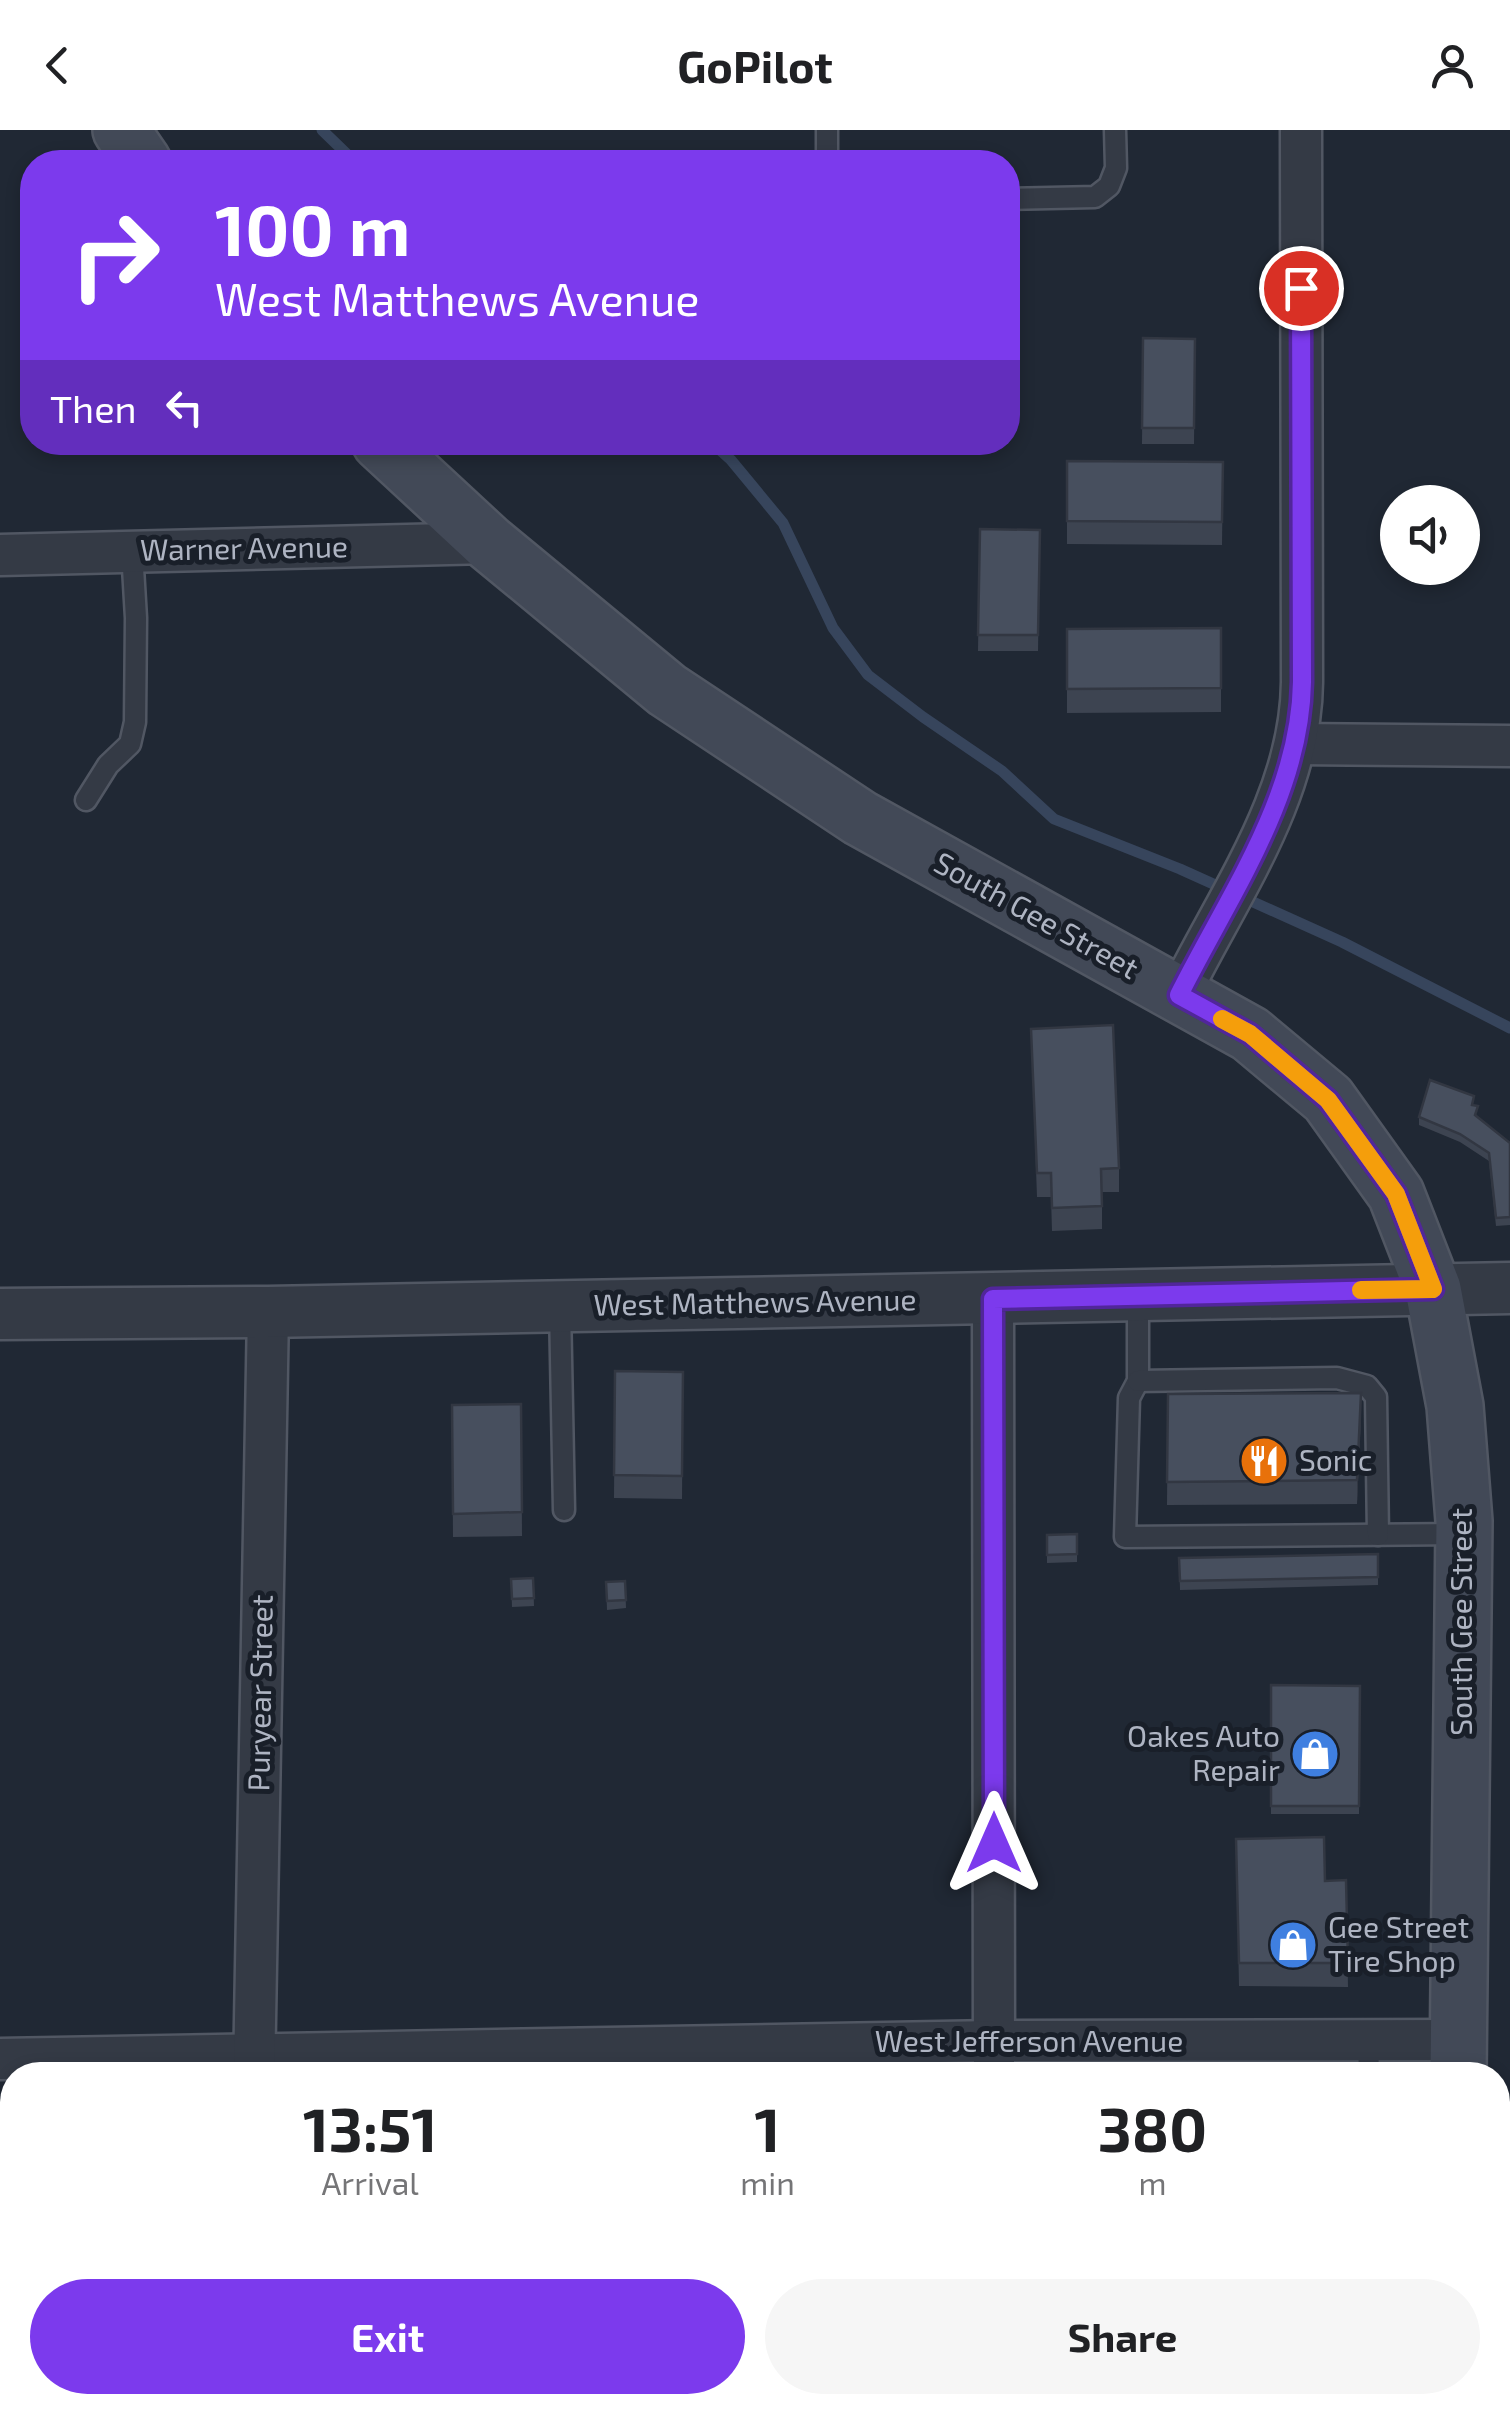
<!DOCTYPE html>
<style>
body{margin:0;font-family:"Exo 2",sans-serif;background:#f6f6f6;color:#202124;height:100vh;display:flex;flex-direction:column;font-size:38px;white-space:nowrap}
*{box-sizing:border-box;margin:0}
p{font-size:32px;color:#757577}
.icon{flex:none;width:55px;height:55px;fill:none;stroke:currentColor;stroke-width:2;stroke-linecap:round;stroke-linejoin:round}
.map{position:relative;flex:1;overflow:hidden}
.side{position:absolute;left:0px;top:1932px;width:1510px;height:352px;display:flex;flex-direction:column;background:#fff;border-radius:40px 40px 0 0;box-shadow:0 5px 15px #0003}
.side>*{flex:none}
.top-card{position:absolute;left:20px;top:20px;width:1000px;height:305px;border-radius:40px;box-shadow:0 5px 15px #0003;background:#7c3aed;color:#fff;overflow:hidden}
.fabs{position:absolute;left:1380px;top:355px;display:grid;gap:20px}
.fabs a{display:grid;place-items:center;width:100px;height:100px;border-radius:50%;background:#fff;box-shadow:0 5px 15px #0003;font-size:50px}
.pin{position:absolute;display:grid;place-items:center;width:85px;height:85px;color:#fff;margin:-42px;border:5px solid #fff;border-radius:50%;box-shadow:0 2px 10px #0007}
.me{position:absolute;width:110px;margin:-55px;rotate:0deg;stroke-linejoin:round;filter:drop-shadow(0 0 8px #0008)}
.turn{display:flex;align-items:center;gap:35px;height:210px;padding:0 30px;font-size:45px}
.turn .icon{width:130px;height:130px;stroke-width:2.5}
.turn b{display:block;font-size:70px;line-height:85px}
.then{display:flex;align-items:center;height:95px;padding:0 30px;background:#0003;gap:20px;font-size:38px}
.eta{display:flex;justify-content:space-evenly;align-items:center;height:170px;text-align:center}
.eta b{font-size:60px;font-weight:700;line-height:70px}
.button{display:flex;gap:20px;margin-top:auto;padding:20px 30px}
.button a{flex:1;height:115px;border-radius:60px;background:#7c3aed;color:#fff;font-size:40px;font-weight:700;line-height:115px;text-align:center}
.button a+a{background:#f6f6f6;color:#202124}
header{display:flex;justify-content:space-between;align-items:center;height:130px;padding:0 30px;background:#fff;font-size:45px;font-weight:700}
.map>svg:first-child{display:block}
.lines{fill:none;stroke-linecap:round;stroke-linejoin:round}
.stream{stroke:#37455c;stroke-width:11}
.service-casing{stroke:#515763;stroke-width:25}
.minor-casing{stroke:#515763;stroke-width:45}
.tertiary-casing{stroke:#515763;stroke-width:55}
.secondary-casing{stroke:#515763;stroke-width:60}
.service{stroke:#343a45;stroke-width:20}
.minor{stroke:#343a45;stroke-width:40}
.tertiary{stroke:#343a45;stroke-width:50}
.secondary{stroke:#424957;stroke-width:55}
.wall{fill:#3d4451}
.shaded-wall{fill:#323742}
.building{fill:#474f5e;stroke:#323742;stroke-width:2.5}
.route-casing{stroke:#51269a;stroke-width:25}
.route{stroke:#7c3aed;stroke-width:18}
.slow{stroke:#f59e0b;stroke-width:18}
.labels{text-anchor:middle;stroke-width:10;stroke-linejoin:round;paint-order:stroke}
.street-label{font-size:30px;fill:#aeb4c2;stroke:#191f29}
.poi-label{font-size:30px;fill:#aeb4c2;stroke:#191f29;text-anchor:start}
</style>
<header><svg class="icon" aria-label="back" viewBox="0 0 24 24"><path d="M15 5l-7 7 7 7"/></svg>GoPilot<svg class="icon" aria-label="person" viewBox="0 0 24 24"><circle cx="12" cy="8" r="4"/><path d="M4 21q1-7 8-7t8 7"/></svg></header>
<div class="map">
<svg width="1510" height="2283" viewBox="0 0 1510 2283">
<rect width="100%" height="100%" fill="#202834"/>
<g class="lines">
<!-- stream -->
<g class="stream">
<polyline points="322,0 355,32"/>
<polyline points="711,312 731,330 783,393 833,498 868,545 923,587 1002,641 1054,689 1180,739 1342,812 1510,898"/>
</g>
<!-- service casing -->
<g class="service-casing">
<g id="service">
<polyline points="827,0 827,32"/>
<polyline points="1008,69 1095,67 1109,56 1116,38 1115,0"/>
<polyline points="86,670 108,635 130,614 135,592 136,488 132,421"/>
<polyline points="1138,1166 1138,1251 1129,1268 1125,1407 1462,1404"/>
<polyline points="560,1177 564,1380"/>
<polyline points="1138,1251 1337,1248 1367,1256 1376,1267 1378,1405"/>
<polyline points="1368,1911 1369,1945"/>
</g>
</g>
<!-- minor casing -->
<g class="minor-casing">
<g id="minor">
<polyline points="0,425 489,413"/>
<polyline points="1295,614 1510,616"/>
<path d="M1179,865C1228,765 1301,667 1302,552L1301,0"/>
<polyline points="993,1169 994,1945"/>
<polyline points="0,1929 994,1911 1458,1910"/>
<polyline points="254,1945 268,1182"/>
<polyline points="249,2283 249,2272"/>
<polyline points="990,2283 990,2272"/>
</g>
</g>
<!-- tertiary casing -->
<g class="tertiary-casing">
<polyline id="tertiary" points="0,1184 268,1182 1510,1158"/>
</g>
<!-- secondary casing -->
<g class="secondary-casing">
<g id="secondary">
<polyline points="121,0 143,32"/>
<polyline points="380,312 489,413 667,560 860,688 1250,904 1328,969 1396,1064 1433,1159 1455,1276 1464,1391 1458,1945"/>
<polyline points="1456,2283 1456,2272"/>
</g>
</g>
<!-- service -->
<use href="#service" class="service"/>
<!-- minor -->
<use href="#minor" class="minor"/>
<!-- tertiary -->
<use href="#tertiary" class="tertiary"/>
<!-- secondary -->
<use href="#secondary" class="secondary"/>
</g>
<!-- wall -->
<g class="wall">
<polygon points="1143,208 1195,209 1194,314 1142,314"/>
<polygon points="1067,331 1223,332 1222,415 1067,414"/>
<polygon points="980,399 1040,400 1038,521 978,521"/>
<polygon points="1221,498 1221,582 1067,583 1067,499"/>
<polygon points="1031,899 1119,1038 1119,1062 1102,1062 1102,1099 1052,1101 1051,1067 1037,1067"/>
<polygon points="1473,975 1477,987 1510,1013 1510,1095 1496,1096 1489,1031 1460,1012 1419,995 1419,987"/>
<polygon points="615,1241 683,1242 682,1369 614,1368"/>
<polygon points="1168,1264 1361,1286 1357,1374 1167,1375"/>
<polygon points="521,1274 522,1406 453,1407 452,1275"/>
<polygon points="1077,1404 1077,1432 1047,1433 1047,1405"/>
<polygon points="1378,1424 1378,1455 1180,1460 1179,1428"/>
<polygon points="533,1448 534,1476 512,1477 511,1449"/>
<polygon points="625,1451 626,1478 607,1480 606,1452"/>
<polygon points="1271,1555 1360,1556 1359,1684 1271,1684"/>
<polygon points="1236,1709 1325,1751 1346,1750 1348,1857 1239,1856"/>
</g>
<!-- shaded-wall -->
<polygon class="shaded-wall" points="1361,1263 1361,1286 1357,1374 1357,1350"/>
<!-- building -->
<g class="building">
<polygon points="1143,208 1195,209 1194,298 1142,298"/>
<polygon points="1067,331 1223,332 1222,392 1067,391"/>
<polygon points="980,399 1040,400 1038,505 978,505"/>
<polygon points="1221,498 1221,558 1067,559 1067,499"/>
<polygon points="1113,895 1119,1038 1101,1039 1102,1076 1052,1078 1051,1043 1037,1043 1031,899"/>
<polygon points="1430,950 1474,966 1472,975 1478,976 1475,985 1510,1013 1510,1087 1496,1088 1489,1023 1460,1004 1419,987"/>
<polygon points="615,1241 683,1242 682,1346 614,1345"/>
<polygon points="1361,1263 1357,1350 1167,1352 1168,1264"/>
<polygon points="521,1274 522,1382 453,1384 452,1275"/>
<polygon points="1077,1404 1077,1424 1047,1425 1047,1405"/>
<polygon points="1378,1424 1378,1447 1180,1451 1179,1428"/>
<polygon points="533,1448 534,1468 512,1469 511,1449"/>
<polygon points="625,1451 626,1470 607,1471 606,1452"/>
<polygon points="1271,1555 1360,1556 1359,1676 1271,1676"/>
<polygon points="1324,1707 1325,1751 1346,1750 1348,1833 1239,1833 1236,1709"/>
</g>
<g class="lines">
<!-- route casing -->
<g class="route-casing">
<path id="route" d="M994,1713L993,1169L1433,1159L1396,1064L1328,970L1250,904L1179,865C1229,765 1300,667 1302,552L1301,158"/>
</g>
<!-- route -->
<use href="#route" class="route"/>
<!-- slow -->
<polyline class="slow" points="1222,889 1250,904 1328,970 1396,1064 1433,1159 1361,1160"/>
</g>
<!-- icons -->
<defs>
<g id="restaurant-disc" transform="scale(2.5)"><circle r="9.5" fill="#e8710a" stroke="#191f29"/><path d="M-5-6h1v4h1v-4h1v4h1v-4h1v5L-1.5 .5V6h-2V.5L-5-1ZM5-6V6H3V1.5H1.5Q1.5-4 5-6Z" fill="#fff"/></g>
<g id="shop-disc" transform="scale(2.5)"><circle r="9.5" fill="#3f7fe0" stroke="#191f29"/><path d="M-5-2.5h2.3a2.7 3.5 0 0 1 5.4 0H5L5.5 6h-11ZM-1.5-2.5h3a1.5 2.3 0 0 0-3 0Z" fill="#fff"/></g>
</defs>
<g fill-rule="evenodd">
<use href="#restaurant-disc" x="1264" y="1331"/>
<use href="#shop-disc" x="1315" y="1624"/>
<use href="#shop-disc" x="1293" y="1815"/>
</g>
<g class="labels">
<!-- street labels -->
<g class="street-label">
<text transform="translate(244 419) rotate(-1)" y="10">Warner Avenue</text>
<text transform="translate(1036 786) rotate(29)" y="10">South Gee Street</text>
<text transform="translate(755 1173) rotate(-1)" y="10">West Matthews Avenue</text>
<text transform="translate(1462 1492) rotate(-90)" y="10">South Gee Street</text>
<text transform="translate(261 1563) rotate(-89)" y="10">Puryear Street</text>
<text x="1029" y="1922">West Jefferson Avenue</text>
</g>
<!-- poi labels -->
<g class="poi-label">
<text x="1299" y="1341">Sonic</text>
<text x="1280" y="1617" text-anchor="end">Oakes Auto<tspan x="1280" dy="34">Repair</tspan></text>
<text x="1328" y="1808">Gee Street<tspan x="1328" dy="34">Tire Shop</tspan></text>
</g>
</g>
</svg>
<div class="fabs">
<a><svg class="icon" aria-label="sound" viewBox="0 0 24 24"><path d="M4 9h4l5-4v14l-5-4H4zM17 9q2 3 0 6"/></svg></a>
</div>
<div class="pin" style="left:1301px;top:158px;background:#d93025"><svg class="icon" aria-label="arrive" viewBox="0 0 24 24"><path d="M6 21V4h12l-3 4 3 4H6"/></svg></div>
<svg class="me" style="left:994px;top:1713px" viewBox="-20 -20 40 40"><path d="M0-17L14 15 0 8-14 15z" fill="#7c3aed" stroke="#fff" stroke-width="4"/></svg>
<div class="top-card">
<div class="turn"><svg class="icon" aria-label="right" viewBox="0 0 24 24"><path d="M7 20v-9h11M14 6l5 5-5 5"/></svg><div><b>100 m</b>West Matthews Avenue</div></div>
<div class="then">Then<svg class="icon" aria-label="left" viewBox="0 0 24 24"><path d="M17 20v-9H6M10 6l-5 5 5 5"/></svg></div>
</div>
<section class="side">
<div class="eta">
<div><b>13:51</b><p>Arrival</p></div>
<div><b>1</b><p>min</p></div>
<div><b>380</b><p>m</p></div>
</div>
<div class="button"><a>Exit</a><a>Share</a></div>
</section>
</div>
